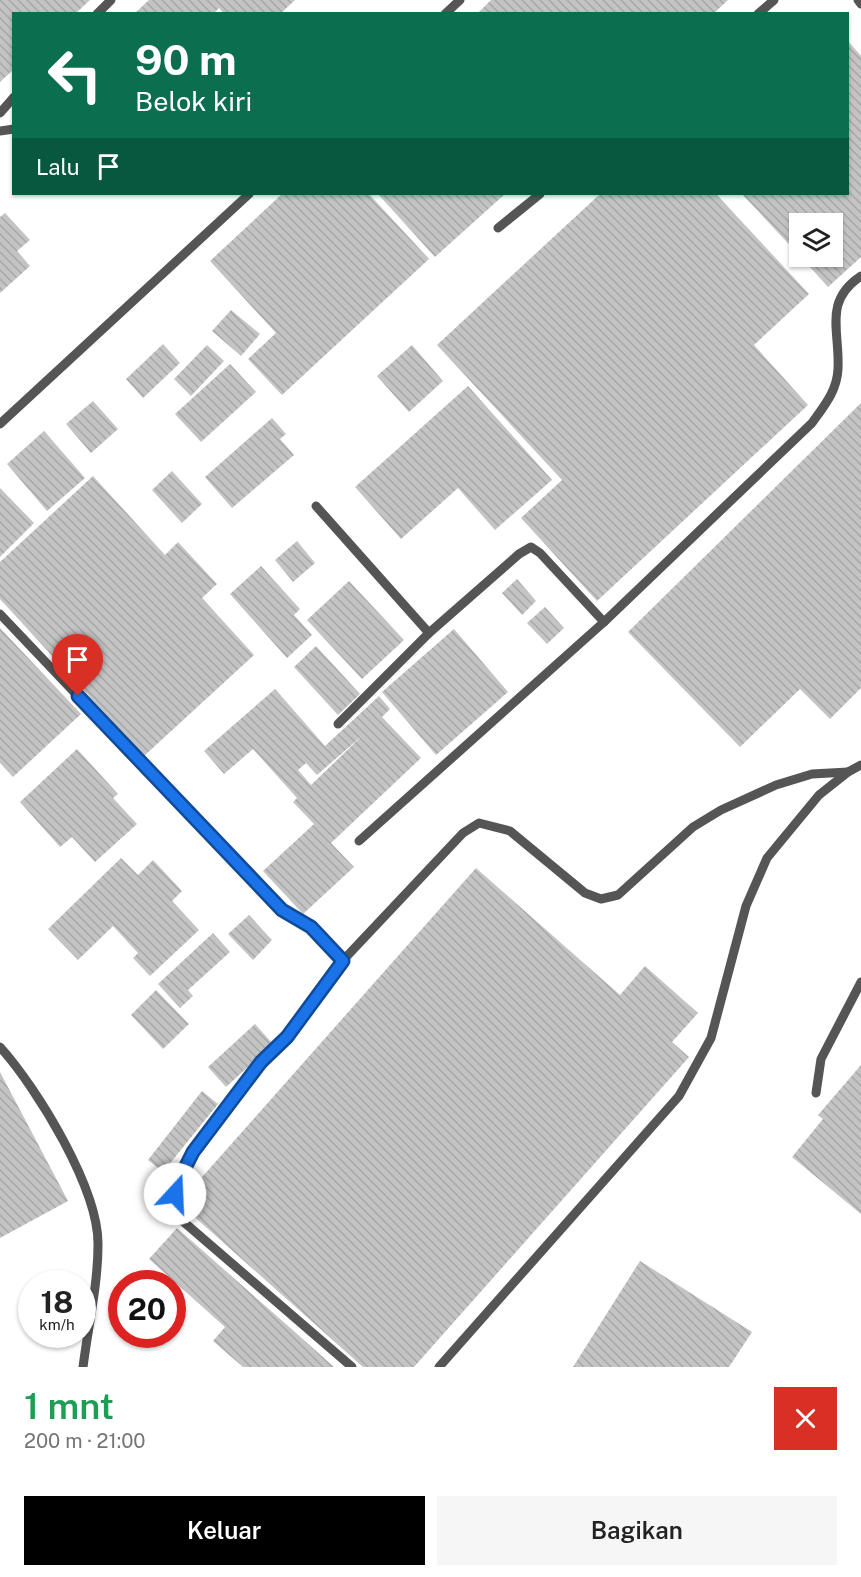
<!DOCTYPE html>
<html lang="id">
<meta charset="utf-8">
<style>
body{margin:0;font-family:"Public Sans",sans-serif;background:#f6f6f6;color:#222;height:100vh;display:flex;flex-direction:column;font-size:22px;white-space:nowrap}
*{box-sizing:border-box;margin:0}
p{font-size:20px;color:#767676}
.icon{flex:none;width:33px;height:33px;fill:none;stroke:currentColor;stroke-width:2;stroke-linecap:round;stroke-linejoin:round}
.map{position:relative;height:1367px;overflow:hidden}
.panel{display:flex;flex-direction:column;background:#fff;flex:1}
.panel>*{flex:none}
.banner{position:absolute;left:12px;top:12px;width:837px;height:183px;border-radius:0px;box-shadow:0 2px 4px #0004;background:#0b6e4f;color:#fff;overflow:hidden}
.controls{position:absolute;left:789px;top:213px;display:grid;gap:12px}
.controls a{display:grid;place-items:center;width:54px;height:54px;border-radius:0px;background:#fff;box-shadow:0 2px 4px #0004;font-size:30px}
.speed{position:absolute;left:18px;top:1270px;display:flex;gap:12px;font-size:30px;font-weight:700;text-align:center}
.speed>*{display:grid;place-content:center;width:78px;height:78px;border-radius:50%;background:#fff;box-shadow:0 2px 4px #0004;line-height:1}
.speed small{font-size:15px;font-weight:400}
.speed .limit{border:9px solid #d22;background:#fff;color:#111}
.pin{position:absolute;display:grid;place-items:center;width:51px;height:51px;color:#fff;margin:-62px -26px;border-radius:50% 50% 50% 0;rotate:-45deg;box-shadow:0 0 6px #0007}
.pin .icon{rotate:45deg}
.me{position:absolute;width:66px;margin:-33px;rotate:20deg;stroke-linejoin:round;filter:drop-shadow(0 0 4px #0008)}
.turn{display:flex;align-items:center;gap:21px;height:126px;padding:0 24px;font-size:27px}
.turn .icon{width:78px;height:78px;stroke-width:2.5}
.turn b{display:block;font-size:42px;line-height:51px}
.then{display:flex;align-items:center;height:57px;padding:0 24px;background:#0003;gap:12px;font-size:22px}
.round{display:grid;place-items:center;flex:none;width:63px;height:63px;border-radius:0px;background:#f6f6f6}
.headline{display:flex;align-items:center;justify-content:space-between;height:102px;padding:0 24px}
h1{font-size:36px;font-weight:600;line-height:45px;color:#1e9e55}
.primary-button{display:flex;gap:12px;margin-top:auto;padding:12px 24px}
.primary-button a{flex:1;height:69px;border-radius:0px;background:#000;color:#fff;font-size:24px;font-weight:600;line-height:69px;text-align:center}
.primary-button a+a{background:#f6f6f6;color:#222}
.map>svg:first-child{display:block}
.building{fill:url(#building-back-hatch);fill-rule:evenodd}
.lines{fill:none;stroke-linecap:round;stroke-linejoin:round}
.service{stroke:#555;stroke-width:9}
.route-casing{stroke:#114b97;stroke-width:15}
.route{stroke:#1a73e8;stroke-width:10}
</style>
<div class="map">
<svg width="861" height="1367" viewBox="0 0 861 1367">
<defs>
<pattern id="building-back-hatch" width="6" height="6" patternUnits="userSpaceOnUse" patternTransform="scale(1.5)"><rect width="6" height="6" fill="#c4c4c4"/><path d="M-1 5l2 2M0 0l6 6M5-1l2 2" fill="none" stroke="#a7a7a7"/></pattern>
</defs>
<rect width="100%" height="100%" fill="#fff"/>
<!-- building -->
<g class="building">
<polygon points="0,0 90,0 75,14 14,14 14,69 0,82"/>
<polygon points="149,0 295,0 280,14 224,14 219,8 213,14 134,14"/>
<polygon points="491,0 728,0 713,14 477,14"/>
<polygon points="848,41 861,56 861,257 828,287 800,256 832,256 832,224 800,224 800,256 742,194 848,194"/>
<polygon points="282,194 369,194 429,259 282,395 248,359 276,333 210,261"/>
<polygon points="378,194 505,194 435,257"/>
<polygon points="600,194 716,194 809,294 754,345 808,405 597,601 521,518 562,480 437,345"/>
<polygon points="5,213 30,240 17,251 30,266 0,293 0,217"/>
<polygon points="231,310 260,334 241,356 212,331"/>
<polygon points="163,344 180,363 143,398 126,379"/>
<polygon points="207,345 224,361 191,396 174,379"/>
<polygon points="412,345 443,381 409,412 377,376"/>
<polygon points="230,364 256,392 201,442 175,414"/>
<polygon points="468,386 552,480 495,530 458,488 401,539 355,487"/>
<polygon points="93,401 118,429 91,453 66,424"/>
<polygon points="861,403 861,688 830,719 800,689 740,747 628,632"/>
<polygon points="272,418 286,434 280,439 294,455 232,508 205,477"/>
<polygon points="44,431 85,478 47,511 7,464"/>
<polygon points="172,471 202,504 182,523 152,490"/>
<polygon points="93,476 165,555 178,542 217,584 202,598 254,655 144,756 0,599 0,562"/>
<polygon points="0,488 34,523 0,557"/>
<polygon points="297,541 315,563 293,582 275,560"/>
<polygon points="261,566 300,609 294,615 312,635 287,658 230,594"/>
<polygon points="517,579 536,601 522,615 502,593"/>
<polygon points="349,581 404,640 362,679 307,620"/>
<polygon points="545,607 564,628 547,644 527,623"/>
<polygon points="0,628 81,714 13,777 0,763"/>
<polygon points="454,629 508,692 436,755 382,692"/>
<polygon points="316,646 360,694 338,715 294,667"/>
<path d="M275,689L325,746L379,696L390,709L382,717L421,758L331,843L354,867L303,914L263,871L314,824L293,802L297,798L253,749L224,774L204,751ZM363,735L311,785L298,770L306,763L317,775Z"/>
<polygon points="77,749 118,794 113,798 137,824 95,862 72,837 60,847 20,802"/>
<polygon points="121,858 138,875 153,860 182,891 172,901 199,930 150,976 133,958 138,953 113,926 78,960 48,929"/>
<polygon points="476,868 620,995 645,966 698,1013 672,1042 689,1057 414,1367 363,1367 179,1203"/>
<polygon points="249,915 272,940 253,960 228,934"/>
<polygon points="213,933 230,952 188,990 193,996 180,1008 158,984"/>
<polygon points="156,990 189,1024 163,1049 131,1015"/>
<polygon points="255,1024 273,1044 226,1087 208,1067"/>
<polygon points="861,1065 861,1214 792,1157 823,1119 818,1115"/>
<polygon points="0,1072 68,1201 0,1238"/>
<polygon points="202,1091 218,1104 163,1172 148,1160"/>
<polygon points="177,1228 296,1333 334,1367 243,1367 213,1341 225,1327 149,1259"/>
<polygon points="640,1261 752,1332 729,1367 573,1367"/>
</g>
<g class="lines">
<!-- service -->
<g class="service">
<polyline points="858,0 861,4"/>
<polyline points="97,14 111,0"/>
<polyline points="445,14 460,0"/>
<polyline points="758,14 774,0"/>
<polyline points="0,113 14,97"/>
<polyline points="0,131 14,129"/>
<polyline points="498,228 540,194"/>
<polyline points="0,424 249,194"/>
<polyline points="316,506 429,633 519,554 531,547 540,553 604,622"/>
<polyline points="0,614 282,911 311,927 343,961"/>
<polyline points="338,724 429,633"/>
<path d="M359,841L604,622L812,423C824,406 837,391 838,369C840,331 823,301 861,276"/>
<path d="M0,1047C37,1088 99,1189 98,1245C98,1285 88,1327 83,1367"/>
<polyline points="816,1093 821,1059 861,982"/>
<polyline points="352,1367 171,1211 180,1178 193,1152 261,1062 287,1037 332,972 463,833 479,823 510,831 585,893 601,899 618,895 693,827 721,810 776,785 812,774 848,772"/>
<polyline points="439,1367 679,1096 711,1038 746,906 767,858 819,795 848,772 861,765"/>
</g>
</g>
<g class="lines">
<!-- route casing -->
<g class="route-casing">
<polyline id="route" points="78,696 282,910 311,927 343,961 287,1037 261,1062 193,1152 180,1178 175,1194"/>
</g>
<!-- route -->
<use href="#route" class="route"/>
</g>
</svg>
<div class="controls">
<a><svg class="icon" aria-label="layers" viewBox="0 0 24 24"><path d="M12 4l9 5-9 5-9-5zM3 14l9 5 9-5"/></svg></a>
</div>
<div class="speed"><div>18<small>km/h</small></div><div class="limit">20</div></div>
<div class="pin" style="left:78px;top:696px;background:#d93025"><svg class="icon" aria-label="arrive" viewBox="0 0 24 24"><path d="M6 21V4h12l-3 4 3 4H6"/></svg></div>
<svg class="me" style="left:175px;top:1194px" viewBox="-20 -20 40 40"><circle r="19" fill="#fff"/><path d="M0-13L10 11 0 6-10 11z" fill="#1a73e8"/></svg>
<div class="banner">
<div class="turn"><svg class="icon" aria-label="left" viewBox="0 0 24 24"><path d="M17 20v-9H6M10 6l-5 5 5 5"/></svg><div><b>90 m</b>Belok kiri</div></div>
<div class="then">Lalu<svg class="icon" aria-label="arrive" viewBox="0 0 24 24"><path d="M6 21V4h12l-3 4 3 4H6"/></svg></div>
</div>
</div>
<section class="panel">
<div class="headline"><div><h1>1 mnt</h1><p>200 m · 21:00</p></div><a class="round" style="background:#d93025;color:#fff"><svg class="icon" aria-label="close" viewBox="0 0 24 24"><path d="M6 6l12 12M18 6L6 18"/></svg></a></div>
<div class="primary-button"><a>Keluar</a><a>Bagikan</a></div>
</section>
